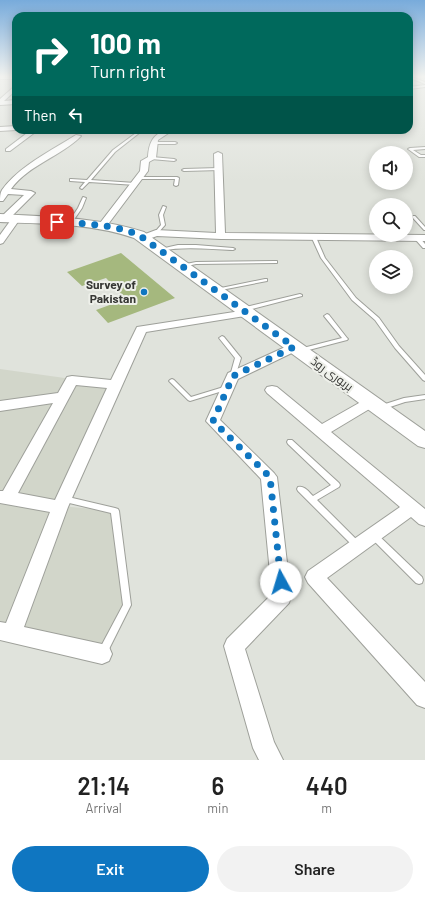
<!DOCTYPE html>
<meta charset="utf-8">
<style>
body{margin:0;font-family:Barlow,Cairo,sans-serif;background:#f2f2f2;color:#222;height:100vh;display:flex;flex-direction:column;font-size:15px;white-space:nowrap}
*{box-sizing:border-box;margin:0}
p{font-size:13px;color:#767676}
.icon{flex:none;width:22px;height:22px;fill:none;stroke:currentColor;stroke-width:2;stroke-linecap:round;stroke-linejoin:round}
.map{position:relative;height:760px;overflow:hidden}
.details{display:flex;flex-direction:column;background:#fff;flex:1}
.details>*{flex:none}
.banner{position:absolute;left:12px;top:12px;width:401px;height:122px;border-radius:12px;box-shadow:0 2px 10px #0003;background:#00695c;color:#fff;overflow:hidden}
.controls{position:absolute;left:369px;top:146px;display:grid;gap:8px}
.controls a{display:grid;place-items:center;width:44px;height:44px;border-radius:50%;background:#fff;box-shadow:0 2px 10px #0003;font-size:20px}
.pin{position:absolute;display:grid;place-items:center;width:34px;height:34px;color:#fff;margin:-17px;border-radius:8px;box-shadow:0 2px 6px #0006}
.me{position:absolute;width:44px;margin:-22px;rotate:354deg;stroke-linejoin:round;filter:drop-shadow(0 0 3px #0008)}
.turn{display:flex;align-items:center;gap:14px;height:84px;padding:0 12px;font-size:18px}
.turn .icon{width:52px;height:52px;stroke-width:2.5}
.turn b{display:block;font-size:28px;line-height:34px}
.then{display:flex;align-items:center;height:38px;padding:0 12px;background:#0003;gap:8px;font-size:15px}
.eta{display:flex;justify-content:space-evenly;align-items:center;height:68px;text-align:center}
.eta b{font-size:24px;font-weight:600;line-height:28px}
.primary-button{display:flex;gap:8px;margin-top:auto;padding:8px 12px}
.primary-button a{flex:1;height:46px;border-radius:24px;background:#0f76c1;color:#fff;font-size:16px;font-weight:600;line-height:46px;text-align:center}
.primary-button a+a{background:#f2f2f2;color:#222}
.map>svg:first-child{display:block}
.built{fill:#d2d6ca}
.building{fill:#a5b87e}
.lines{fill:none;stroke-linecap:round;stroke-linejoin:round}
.service-casing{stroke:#9ea09a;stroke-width:2}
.minor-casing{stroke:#9ea09a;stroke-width:2}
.secondary-casing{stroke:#9ea09a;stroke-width:2}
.service{fill:#fff;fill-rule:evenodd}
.minor{fill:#fff;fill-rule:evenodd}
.secondary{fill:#fff;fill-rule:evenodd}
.route{stroke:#0f76c1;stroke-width:7;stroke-dasharray:0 12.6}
.poi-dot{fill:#0f76c1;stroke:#eef0ea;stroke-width:1.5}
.labels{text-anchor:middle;stroke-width:4;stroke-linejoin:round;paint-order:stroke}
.poi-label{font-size:12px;font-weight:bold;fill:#363734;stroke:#eef0ea;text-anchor:end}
.street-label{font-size:12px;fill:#363734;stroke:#eef0ea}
</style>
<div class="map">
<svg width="425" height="760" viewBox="0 0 425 760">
<rect width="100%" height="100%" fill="#e0e3dc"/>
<!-- built -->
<polygon class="built" points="0,369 108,384 61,506 115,511 127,605 102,654 0,638"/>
<!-- building -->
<polygon class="building" points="121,253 175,298 108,323 96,310 126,299 106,278 82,286 67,272"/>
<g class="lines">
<!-- service casing -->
<g class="service-casing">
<g id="service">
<polygon points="409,77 414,78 425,82 425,84 413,79 409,79"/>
<polygon points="425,85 425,87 409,89 409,87"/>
<polygon points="140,130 143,130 115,152 91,180 135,183 136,183 136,185 89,182 82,189 80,188 85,182 70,181 70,179 71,179 87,180 113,150"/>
<polygon points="153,142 175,142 177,143 175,144 152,144 152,142"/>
<polygon points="425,147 425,149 413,150 421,155 425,155 425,157 419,157 408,149 410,148"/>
<polygon points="152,157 174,159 176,160 174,161 151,159 151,157"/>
<polygon points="219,168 220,168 220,170 184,171 182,170 184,169"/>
<polygon points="138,177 177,177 179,178 178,185 176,186 174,185 175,179 138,179"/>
<polygon points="83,197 86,198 82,208 71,224 69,224 68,223 78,208"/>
<polygon points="163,206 166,207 163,215 165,225 157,234 155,234 155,232 161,225 159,215"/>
<polygon points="413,216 415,216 425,227 425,230 424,230 413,218"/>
<polygon points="311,235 315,235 325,258 356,298 379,318 399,346 425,375 425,381 423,380 395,348 375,320 352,300 321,258 311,236"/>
<polygon points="415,237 419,237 425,244 425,248 423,248 415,239"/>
<path d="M178,245H196L233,248L235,249L233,250C208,249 184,246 160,251L158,250L169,247Z"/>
<polygon points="275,261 277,261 277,263 196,264 183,267 181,266 181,265 196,262"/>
<polygon points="265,279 267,279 267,281 216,291 214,290 216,289"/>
<polygon points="300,294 302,295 302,296 244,311 241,309 242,308"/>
<polygon points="327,314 329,315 347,338 348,339 347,340 301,352 299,351 298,350 299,349 342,338 324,316"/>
<polygon points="222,336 224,337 241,358 235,377 233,378 230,376 235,358 219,338"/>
<polygon points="172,379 174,380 191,397 227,386 230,388 229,389 190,401 188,400 169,381 170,380"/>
<polygon points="425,395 425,399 405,402 381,410 378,408 379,406 404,398"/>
<path d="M288,440H292L339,483L340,485L339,487L317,500L360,543L361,545L360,547L357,548L354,547L298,491L297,489L298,487C304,485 309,492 313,496L331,485L288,444L287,442Z"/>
<polygon points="64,496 115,508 118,509 119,511 131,605 106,655 103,657 100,655 98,652 123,605 111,513 61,501 60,499 61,497"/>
<polygon points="373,532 376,533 422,577 423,580 422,583 419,584 416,583 370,537 369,535 370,533"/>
</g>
</g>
<!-- minor casing -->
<g class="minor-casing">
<g id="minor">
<rect x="0" y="76" width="16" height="3"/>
<polygon points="16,85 16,90 4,101 16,100 16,104 0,105 0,99"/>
<polygon points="16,126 16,130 0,131 0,127"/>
<polygon points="31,130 38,130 10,151 6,151 6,149"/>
<path d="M165,130H173L158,140L156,158L149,162L148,171L106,227H100L99,225L100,223L140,171L141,161L148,157C149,143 152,136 165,130Z"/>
<path d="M76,135L81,136C62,156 28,165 11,189L31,191L35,193L8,220H2L1,218L2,216L24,195L8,194L3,201H0C0,197 0,193 2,190C18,167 52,150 76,135Z"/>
<polygon points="218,152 222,154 225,233 425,235 425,241 221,239 157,236 143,241 140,240 138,238 140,236 156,230 216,233 214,154"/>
<polygon points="16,216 20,219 3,243 0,244 0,235 13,217"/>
<path d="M247,310L253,313L251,315L146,332L68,507L24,627L102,644L109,647L112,654L109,661L102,664L0,640V622L6,623L50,512L0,503V491H3L53,403L0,411V401L58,393L67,377L72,376L111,380L137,327ZM76,385L107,388L55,500L18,493Z"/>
<polygon points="294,343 298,344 300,347 298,350 238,379 220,420 274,473 277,477 291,597 289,603 245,649 274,742 283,760 259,760 253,748 224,646 227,639 272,594 261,479 206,421 228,373"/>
<polygon points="272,386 277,387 322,424 366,399 371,397 376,399 378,402 376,405 331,432 425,509 425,526 419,524 411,517 327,578 425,682 425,708 417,705 308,583 305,577 308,571 400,507 267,393 265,390 267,387"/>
</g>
</g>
<!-- secondary casing -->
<g class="secondary-casing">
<path id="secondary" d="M0,214C49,217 97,217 144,232L425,431V448L418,446L134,238C91,223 45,224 0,222Z"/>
</g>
<!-- service -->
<use href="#service" class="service"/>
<!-- minor -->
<use href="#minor" class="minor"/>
<!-- secondary -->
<use href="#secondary" class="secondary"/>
</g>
<!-- sky -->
<linearGradient id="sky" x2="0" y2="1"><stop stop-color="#78abdb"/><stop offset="0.42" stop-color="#f1f2ef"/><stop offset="1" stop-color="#f1f2ef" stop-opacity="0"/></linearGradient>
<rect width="425" height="182" fill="url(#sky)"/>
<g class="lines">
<!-- route -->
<path class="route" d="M57,222C85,224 113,224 139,235L294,347L233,376L213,421L270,477L281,582"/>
</g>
<!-- markers -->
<circle class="poi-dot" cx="144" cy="292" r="4"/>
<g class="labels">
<!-- poi labels -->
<g class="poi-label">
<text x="136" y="289">Survey of<tspan x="136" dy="14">Pakistan</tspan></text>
</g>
<!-- street labels -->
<g class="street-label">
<text transform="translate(332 374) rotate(36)" y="4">بریوری روڈ</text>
</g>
</g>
</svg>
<div class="controls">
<a><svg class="icon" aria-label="sound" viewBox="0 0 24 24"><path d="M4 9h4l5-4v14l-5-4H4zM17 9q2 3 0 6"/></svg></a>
<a><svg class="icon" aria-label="search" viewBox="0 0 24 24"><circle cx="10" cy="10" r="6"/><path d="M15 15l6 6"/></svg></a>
<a><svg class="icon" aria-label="layers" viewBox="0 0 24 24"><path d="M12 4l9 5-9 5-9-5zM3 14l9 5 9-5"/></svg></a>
</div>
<div class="pin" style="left:57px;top:222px;background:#d93025"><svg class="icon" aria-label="arrive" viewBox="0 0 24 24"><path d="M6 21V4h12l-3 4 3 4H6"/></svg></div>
<svg class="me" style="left:281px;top:582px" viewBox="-20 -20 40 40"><circle r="19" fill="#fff"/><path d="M0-13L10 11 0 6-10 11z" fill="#0f76c1"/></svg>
<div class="banner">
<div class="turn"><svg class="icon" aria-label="right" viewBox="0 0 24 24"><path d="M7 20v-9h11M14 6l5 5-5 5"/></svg><div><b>100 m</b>Turn right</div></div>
<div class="then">Then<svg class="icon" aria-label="left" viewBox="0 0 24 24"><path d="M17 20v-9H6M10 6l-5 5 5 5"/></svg></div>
</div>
</div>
<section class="details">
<div class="eta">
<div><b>21:14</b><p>Arrival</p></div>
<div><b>6</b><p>min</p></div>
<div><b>440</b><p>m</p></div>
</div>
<div class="primary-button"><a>Exit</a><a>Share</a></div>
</section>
